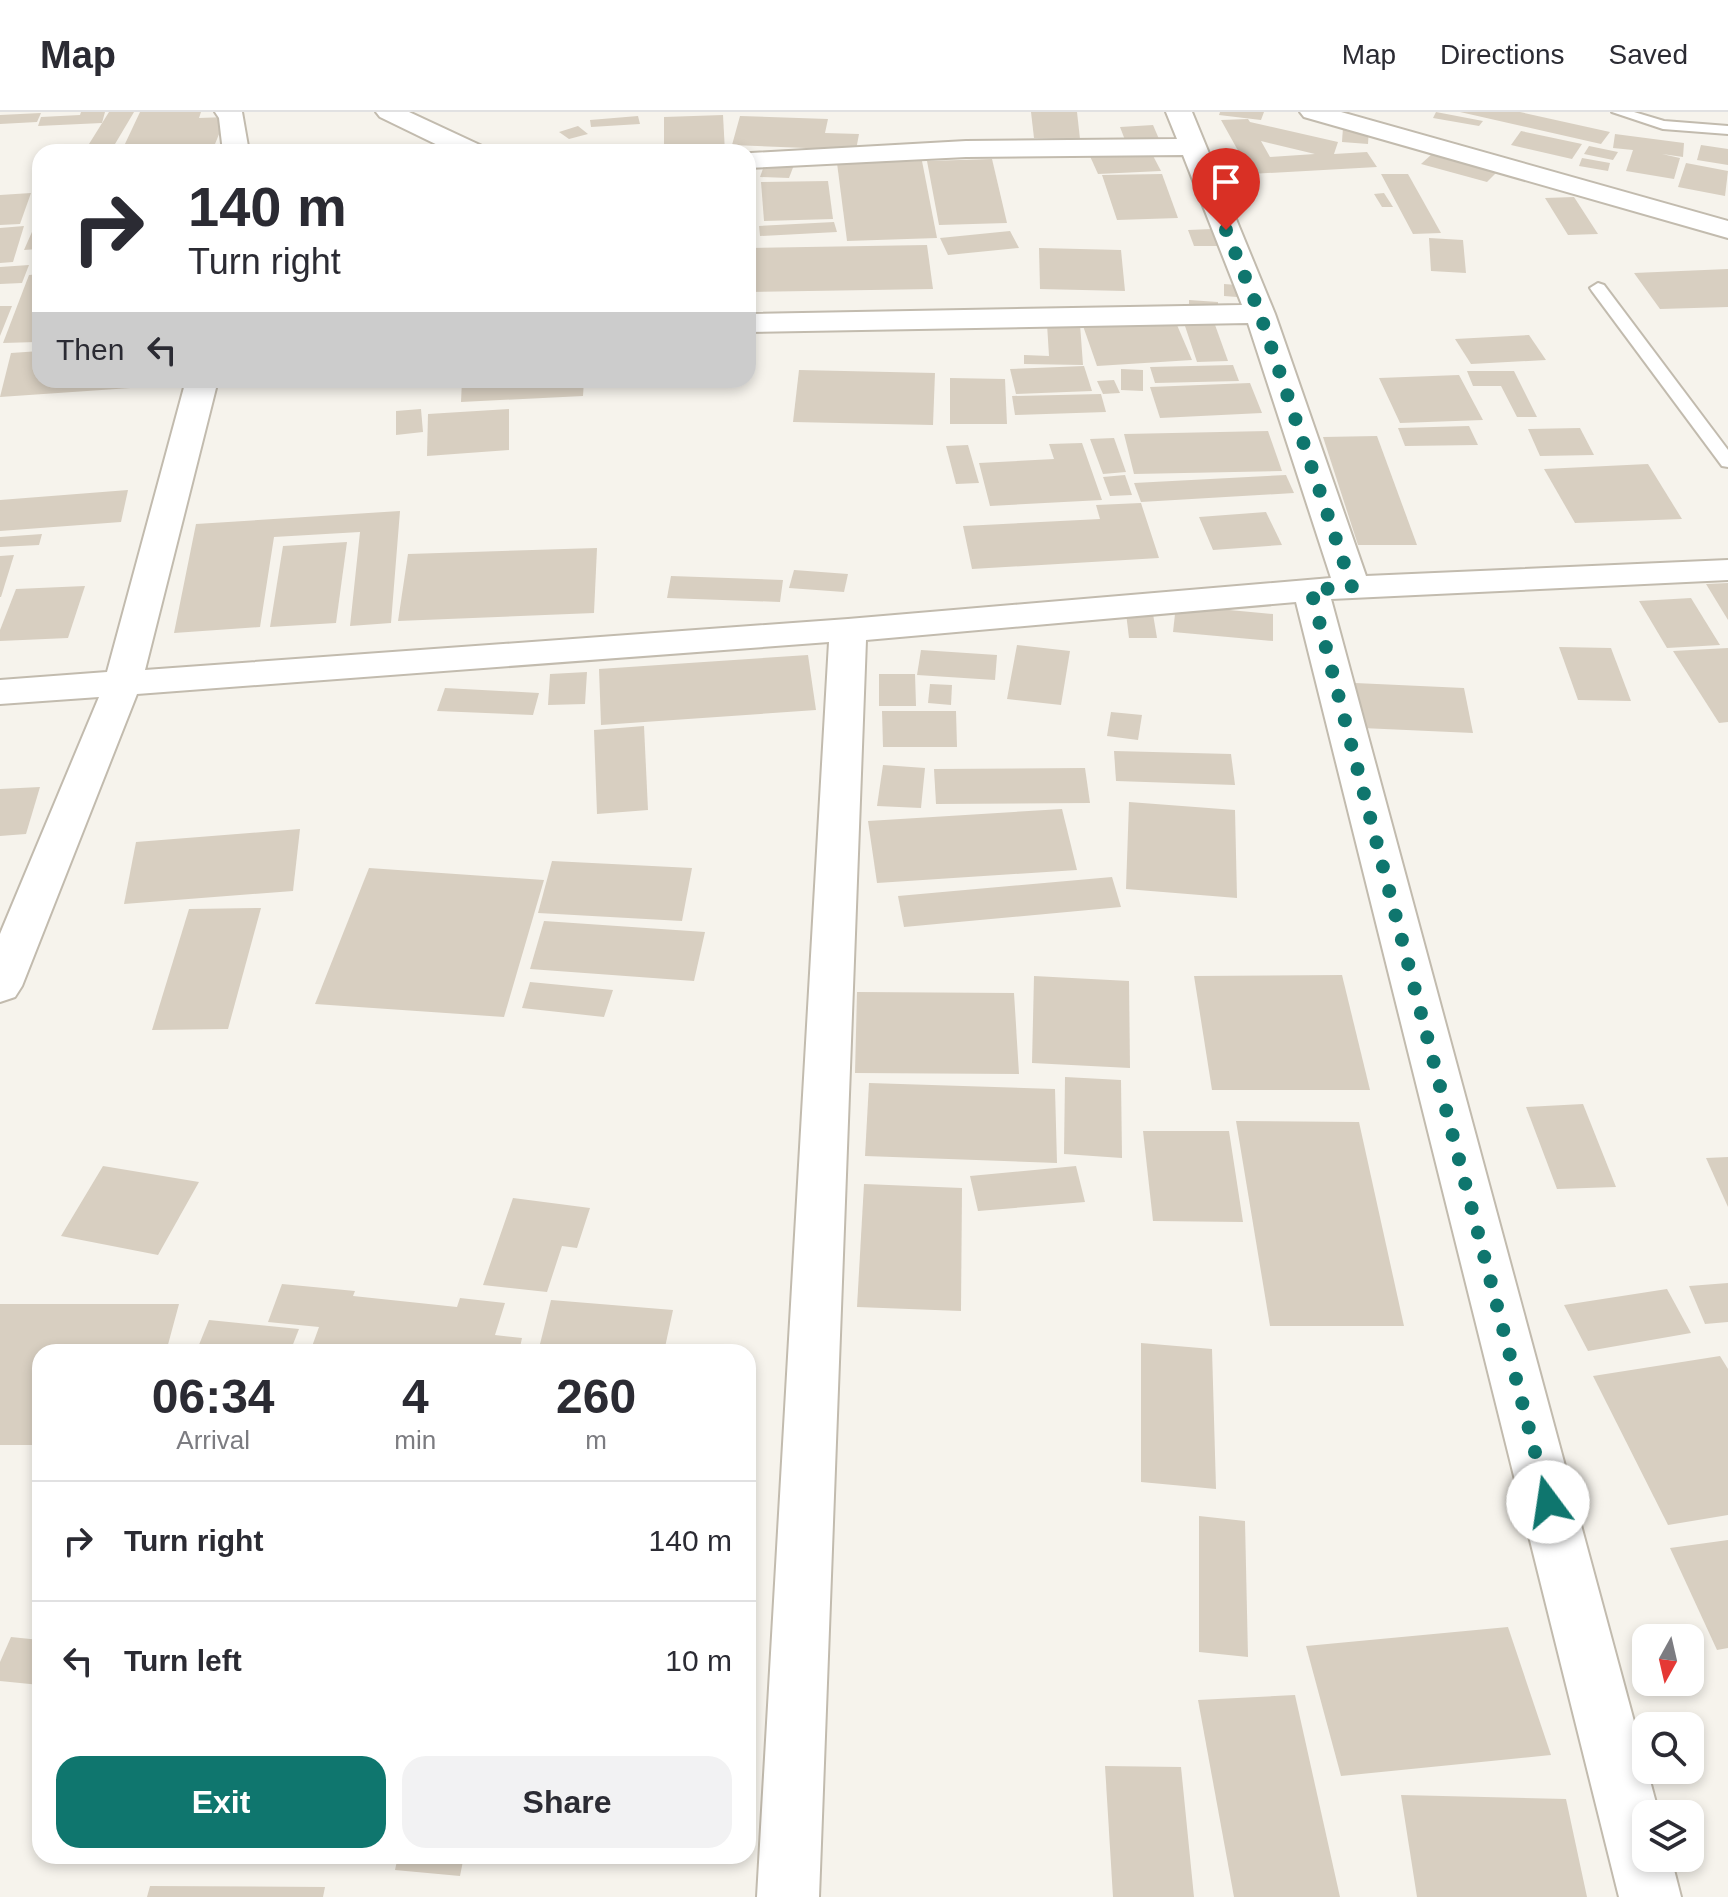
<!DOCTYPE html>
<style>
body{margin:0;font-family:Arial,sans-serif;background:#f2f2f3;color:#2b2b33;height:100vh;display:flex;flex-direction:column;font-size:30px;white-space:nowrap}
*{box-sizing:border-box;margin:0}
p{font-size:26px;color:#7c7c81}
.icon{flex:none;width:44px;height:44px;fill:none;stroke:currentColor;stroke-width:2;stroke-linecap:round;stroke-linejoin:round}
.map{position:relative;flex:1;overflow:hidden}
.details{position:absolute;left:32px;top:1232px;width:724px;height:520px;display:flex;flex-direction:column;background:#fff;border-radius:24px;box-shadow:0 4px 12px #0003}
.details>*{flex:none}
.banner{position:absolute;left:32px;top:32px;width:724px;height:244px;border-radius:24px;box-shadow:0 4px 12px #0003;background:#fff;color:#2b2b33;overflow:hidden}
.needle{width:52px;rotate:188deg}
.tools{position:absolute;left:1632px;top:1512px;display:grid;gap:16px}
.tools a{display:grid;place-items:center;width:72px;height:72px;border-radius:16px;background:#fff;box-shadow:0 4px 12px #0003;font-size:40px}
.pin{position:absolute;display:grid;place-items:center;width:68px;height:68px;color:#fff;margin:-82px -34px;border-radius:50% 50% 50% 0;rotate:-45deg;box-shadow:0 0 8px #0007}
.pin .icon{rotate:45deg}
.me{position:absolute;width:88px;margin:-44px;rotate:346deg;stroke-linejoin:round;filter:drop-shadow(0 0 6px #0008)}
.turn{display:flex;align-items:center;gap:28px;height:168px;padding:0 24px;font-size:36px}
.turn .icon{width:104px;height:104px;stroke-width:2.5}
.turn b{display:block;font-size:56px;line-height:68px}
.then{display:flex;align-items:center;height:76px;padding:0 24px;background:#0003;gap:16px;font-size:30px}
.eta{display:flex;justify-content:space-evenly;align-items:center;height:136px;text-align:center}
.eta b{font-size:48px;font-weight:700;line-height:56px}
.action{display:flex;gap:16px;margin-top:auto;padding:16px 24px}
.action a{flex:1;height:92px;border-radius:24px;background:#0f766e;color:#fff;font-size:32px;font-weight:700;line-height:92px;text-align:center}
.action a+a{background:#f2f2f3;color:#2b2b33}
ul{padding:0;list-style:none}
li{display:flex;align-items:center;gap:24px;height:120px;padding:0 24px;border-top:2px solid #e1e1e2}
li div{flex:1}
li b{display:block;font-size:30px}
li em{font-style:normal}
header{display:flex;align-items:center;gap:48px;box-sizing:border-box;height:112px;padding:0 40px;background:#fff;border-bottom:2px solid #e1e1e2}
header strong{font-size:38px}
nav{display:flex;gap:44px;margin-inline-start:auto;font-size:28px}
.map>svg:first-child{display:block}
.building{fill:#d8cfc1;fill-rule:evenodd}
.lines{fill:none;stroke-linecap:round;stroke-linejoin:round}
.lane-casing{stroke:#c2bbae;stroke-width:4}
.street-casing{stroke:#c2bbae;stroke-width:4}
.lane{fill:#fff;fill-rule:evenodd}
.street{fill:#fff;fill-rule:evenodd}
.route{stroke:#0f766e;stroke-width:14;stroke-dasharray:0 25.2}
</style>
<header>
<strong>Map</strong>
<nav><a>Map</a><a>Directions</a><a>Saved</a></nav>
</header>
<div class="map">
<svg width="1728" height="1785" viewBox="0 0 1728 1785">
<rect width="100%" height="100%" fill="#f6f3ec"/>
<!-- building -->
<g class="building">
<polygon points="81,0 105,0 102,11 38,14 41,5 80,3"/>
<polygon points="109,0 134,0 115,32 89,32"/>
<polygon points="140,0 201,0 199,6 226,5 215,32 124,34"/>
<polygon points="1031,0 1077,0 1080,27 1034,26"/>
<polygon points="1220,0 1264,0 1261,8 1219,3"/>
<polygon points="1436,0 1483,9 1479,14 1433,6"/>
<polygon points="1460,0 1520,0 1610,20 1601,32"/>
<polygon points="41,1 37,10 0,12 0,3"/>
<polygon points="723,3 725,40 664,40 664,5"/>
<polygon points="638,4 640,12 591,15 590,8"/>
<polygon points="740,4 828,7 825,21 859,22 856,38 732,33"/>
<path d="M1248,7L1250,10L1338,30L1334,42L1367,40L1377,55L1251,62L1221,8ZM1261,29L1315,42L1270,45Z"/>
<polygon points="1153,13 1159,27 1125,28 1120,15"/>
<polygon points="578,14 588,22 569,27 559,20"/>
<polygon points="1343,15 1369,17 1368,32 1342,30"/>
<polygon points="1521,19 1582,32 1572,47 1511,33"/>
<polygon points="1615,22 1684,31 1683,45 1662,42 1680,46 1674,67 1626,59 1633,38 1613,36"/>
<polygon points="1701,33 1728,37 1728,53 1697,48"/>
<polygon points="1589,34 1618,40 1613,48 1584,42"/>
<polygon points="1150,38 1161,59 1098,62 1089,42"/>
<polygon points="1432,42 1498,59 1487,70 1421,52"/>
<polygon points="1582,46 1610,51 1608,59 1579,54"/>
<polygon points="992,47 1007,111 939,113 927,49"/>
<polygon points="922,49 937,126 847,129 837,51"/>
<polygon points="765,51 794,53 789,66 760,65"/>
<polygon points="1686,51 1728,59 1725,84 1678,75"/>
<polygon points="1162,62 1178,106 1117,108 1102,63"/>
<polygon points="1381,62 1408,62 1441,121 1413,122"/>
<rect x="748" y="64" width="3" height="44"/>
<polygon points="828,69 833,107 764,109 761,70"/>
<polygon points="31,81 20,112 0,113 0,83"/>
<polygon points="1384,81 1393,95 1382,95 1374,82"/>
<polygon points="1574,85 1598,122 1568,123 1545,86"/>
<polygon points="834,110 837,120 760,124 759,114"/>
<polygon points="35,113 40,113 40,133 38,137 24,138"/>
<polygon points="24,114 13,150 0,151 0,116"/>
<polygon points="1212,117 1218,134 1194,134 1188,118"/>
<polygon points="1010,119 1019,136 948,143 940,126"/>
<polygon points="1429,126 1463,128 1466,161 1431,159"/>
<polygon points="927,133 933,177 748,180 748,136"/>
<polygon points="1039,136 1121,138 1125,179 1040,177"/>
<polygon points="29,153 22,171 0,172 0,155"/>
<polygon points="1728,157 1728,195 1660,197 1634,161"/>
<polygon points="40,162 40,220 37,230 3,231 29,163"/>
<polygon points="1224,172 1237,173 1237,185 1224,184"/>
<polygon points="1189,188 1218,190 1218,196 1189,194"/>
<polygon points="0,194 12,194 0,224"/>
<polygon points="1174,206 1192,248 1097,254 1082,211"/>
<polygon points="1214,210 1228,249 1197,250 1184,211"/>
<polygon points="1047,212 1080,212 1083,253 1024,252 1024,243 1049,244"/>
<polygon points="1529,223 1546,248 1471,252 1455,227"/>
<polygon points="40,239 40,268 146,268 145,275 0,285 11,241"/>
<polygon points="1233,253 1239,269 1155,271 1150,255"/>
<polygon points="1084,254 1092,279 1016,282 1010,257"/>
<polygon points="1121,257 1143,258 1143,279 1121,278"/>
<polygon points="799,258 935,261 933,313 793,310"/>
<polygon points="1467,259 1514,259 1537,305 1517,305 1501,274 1473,274"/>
<polygon points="1459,263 1483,308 1400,311 1379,266"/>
<polygon points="950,266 1005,267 1007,312 950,312"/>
<polygon points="462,268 584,268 583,284 461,290"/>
<polygon points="1114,268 1120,281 1103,282 1097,269"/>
<polygon points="1250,271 1262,301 1160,306 1150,275"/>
<polygon points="1101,282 1106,300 1015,303 1012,284"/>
<polygon points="421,297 423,320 396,323 396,299"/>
<polygon points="509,297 509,338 427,344 428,302"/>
<polygon points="1469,314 1478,333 1405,334 1398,316"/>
<polygon points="1580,316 1594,343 1540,344 1528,317"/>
<polygon points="1268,319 1282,359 1134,362 1124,322"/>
<polygon points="1377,324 1417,433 1358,433 1323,325"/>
<polygon points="1114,326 1126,360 1103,362 1090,327"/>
<polygon points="1082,331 1102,388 990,394 979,351 1054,347 1049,332"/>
<polygon points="968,333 979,371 956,372 946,334"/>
<polygon points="1648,352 1682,407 1575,411 1544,357"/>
<polygon points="1125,363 1132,383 1110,384 1103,365"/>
<polygon points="1286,363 1294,381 1141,390 1134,371"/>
<polygon points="128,378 121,410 0,419 0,388"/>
<polygon points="1141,391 1159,446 972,457 963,414 1100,407 1096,393"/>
<polygon points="400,399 391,511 350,514 360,420 274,425 260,515 174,521 196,412"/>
<polygon points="1266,400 1282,433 1213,438 1199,405"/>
<polygon points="42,422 39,433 0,435 0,425"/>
<polygon points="347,430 336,511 270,515 283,434"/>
<polygon points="597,436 594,501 398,509 408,442"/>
<polygon points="14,443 1,485 0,485 0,444"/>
<polygon points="794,458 848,462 844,480 789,476"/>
<polygon points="671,464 783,468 780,490 667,486"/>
<polygon points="1728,471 1728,508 1706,472"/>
<polygon points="85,474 68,526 0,529 0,518 16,477"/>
<polygon points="1691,486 1720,533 1667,536 1639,489"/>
<polygon points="1176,493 1273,502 1273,529 1173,520"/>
<polygon points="1126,501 1153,502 1157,526 1129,526"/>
<polygon points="1017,533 1070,539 1061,593 1007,587"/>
<polygon points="1559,535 1611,536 1631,589 1578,588"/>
<polygon points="1728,536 1728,610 1719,611 1673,539"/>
<polygon points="921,538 997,543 995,568 917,563"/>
<polygon points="808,543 816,598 601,613 599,557"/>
<polygon points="587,560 585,592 548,593 550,562"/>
<polygon points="879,562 915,562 916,594 879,594"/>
<polygon points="1355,571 1464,576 1473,621 1362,616"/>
<polygon points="930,572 952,573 951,593 928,591"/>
<polygon points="445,576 539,581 533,603 437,599"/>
<polygon points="882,599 956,599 957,635 883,635"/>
<polygon points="1111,600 1142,603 1138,628 1107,624"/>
<polygon points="644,614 648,698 597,702 594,618"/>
<polygon points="1114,639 1231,642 1235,673 1116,669"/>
<polygon points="883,653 925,656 921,696 877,694"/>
<polygon points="1085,656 1090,691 936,692 934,657"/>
<polygon points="40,675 26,722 0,724 0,677"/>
<polygon points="1129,690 1235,698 1237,786 1126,777"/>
<polygon points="1062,697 1077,758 877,771 868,709"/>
<polygon points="300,717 293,779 124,792 136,730"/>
<polygon points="552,749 692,756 682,809 538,801"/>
<polygon points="369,756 544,768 504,905 315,892"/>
<polygon points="1112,765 1121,795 904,815 898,784"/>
<polygon points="261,796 228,917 152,918 189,797"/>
<polygon points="544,809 705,820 694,869 530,857"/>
<polygon points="1342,863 1370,978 1212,978 1194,864"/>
<polygon points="1034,864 1129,869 1130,956 1032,951"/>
<polygon points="530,870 613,878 604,905 522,896"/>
<polygon points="857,880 1014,881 1019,962 855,961"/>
<polygon points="1065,965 1121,968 1122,1046 1064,1042"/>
<polygon points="869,971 1055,977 1057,1051 865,1044"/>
<polygon points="1583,992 1616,1075 1557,1077 1526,995"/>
<polygon points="1236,1009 1359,1010 1404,1214 1270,1214"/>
<polygon points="1143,1019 1229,1019 1243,1110 1153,1109"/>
<polygon points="1728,1045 1728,1095 1706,1046"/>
<polygon points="103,1054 199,1070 158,1143 61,1124"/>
<polygon points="1076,1054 1085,1090 978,1099 970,1064"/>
<polygon points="864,1072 962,1076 961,1199 857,1195"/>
<polygon points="513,1086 590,1096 577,1136 562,1134 547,1180 483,1173"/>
<polygon points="1728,1171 1728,1210 1705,1212 1689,1174"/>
<polygon points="282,1172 355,1179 353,1184 457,1195 460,1186 505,1191 495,1223 522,1226 519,1240 310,1240 319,1215 268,1210"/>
<polygon points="1667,1177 1691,1221 1588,1239 1564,1193"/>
<polygon points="551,1188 673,1198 664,1240 538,1240"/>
<polygon points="0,1192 179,1192 166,1240 40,1240 40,1333 0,1333"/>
<polygon points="209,1208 299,1217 290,1240 196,1240"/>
<polygon points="1141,1231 1212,1237 1216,1377 1141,1370"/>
<polygon points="1720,1244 1728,1257 1728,1403 1668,1413 1593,1264"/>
<polygon points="1199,1404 1245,1409 1248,1545 1199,1540"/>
<polygon points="1728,1428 1728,1536 1717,1538 1670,1436"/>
<polygon points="1508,1515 1551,1643 1341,1664 1306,1534"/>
<polygon points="11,1525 40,1528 40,1573 0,1569 0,1550"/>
<polygon points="1295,1583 1340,1785 1234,1785 1198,1588"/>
<polygon points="1105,1654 1181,1655 1194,1785 1113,1785"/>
<polygon points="1401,1683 1566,1687 1587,1785 1417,1785"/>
<polygon points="398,1744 464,1744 460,1764 395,1758"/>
<polygon points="150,1774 325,1775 323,1785 147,1785"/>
</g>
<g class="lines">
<!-- lane casing -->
<g class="lane-casing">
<g id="lane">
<polygon points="1612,0 1634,0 1664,9 1728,14 1728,22 1663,17"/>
<polygon points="1598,171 1604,173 1728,338 1728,355 1722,354 1592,179 1590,176"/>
</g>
</g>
<!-- street casing -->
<g class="street-casing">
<g id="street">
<polygon points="215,0 242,0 249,40 223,40 219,6"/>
<polygon points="376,0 409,0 482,34 486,40 452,40 380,5"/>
<polygon points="1166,0 1192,0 1275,202 1366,464 1728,448 1728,468 1331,487 1659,1702 1646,1702 1646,1746 1671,1746 1681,1785 1619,1785 1296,490 866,528 819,1785 757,1785 829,530 137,582 22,874 15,885 0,890 0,822 99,585 0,592 0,568 107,560 186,268 218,268 145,558 848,507 1331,466 1248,211 748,220 748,202 1242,193 1183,43 966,45 748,56 748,42 751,41 966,29 1177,27"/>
<polygon points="1300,0 1341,0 1728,109 1728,126 1304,5"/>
</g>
</g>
<!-- lane -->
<use href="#lane" class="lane"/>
<!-- street -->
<use href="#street" class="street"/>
</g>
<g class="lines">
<!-- route -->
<polyline class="route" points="1226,118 1260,202 1352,475 1311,478 1548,1390"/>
</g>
</svg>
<div class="tools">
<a><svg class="needle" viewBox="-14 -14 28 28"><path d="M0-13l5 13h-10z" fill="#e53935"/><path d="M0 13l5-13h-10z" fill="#7c7c81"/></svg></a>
<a><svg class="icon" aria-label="search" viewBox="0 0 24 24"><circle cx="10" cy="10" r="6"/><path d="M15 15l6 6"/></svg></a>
<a><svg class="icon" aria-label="layers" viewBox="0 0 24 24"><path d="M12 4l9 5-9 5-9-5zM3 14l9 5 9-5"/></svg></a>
</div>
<div class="pin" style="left:1226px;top:118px;background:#d93025"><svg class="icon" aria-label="arrive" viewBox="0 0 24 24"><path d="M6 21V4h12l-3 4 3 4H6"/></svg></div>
<svg class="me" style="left:1548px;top:1390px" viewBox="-20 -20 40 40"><circle r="19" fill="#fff"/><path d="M0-13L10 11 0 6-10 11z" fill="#0f766e"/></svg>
<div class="banner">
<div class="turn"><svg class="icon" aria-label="right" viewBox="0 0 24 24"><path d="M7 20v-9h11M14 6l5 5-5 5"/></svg><div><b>140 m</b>Turn right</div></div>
<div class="then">Then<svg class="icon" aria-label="left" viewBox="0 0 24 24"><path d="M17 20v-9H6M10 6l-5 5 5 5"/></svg></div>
</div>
<section class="details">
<div class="eta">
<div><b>06:34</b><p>Arrival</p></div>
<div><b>4</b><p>min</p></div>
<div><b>260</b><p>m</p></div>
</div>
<ul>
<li><svg class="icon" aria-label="right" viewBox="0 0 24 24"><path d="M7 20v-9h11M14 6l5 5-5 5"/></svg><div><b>Turn right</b></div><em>140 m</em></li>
<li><svg class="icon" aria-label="left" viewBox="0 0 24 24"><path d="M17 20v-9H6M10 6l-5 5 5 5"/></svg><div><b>Turn left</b></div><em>10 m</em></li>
</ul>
<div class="action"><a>Exit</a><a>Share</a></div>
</section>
</div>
